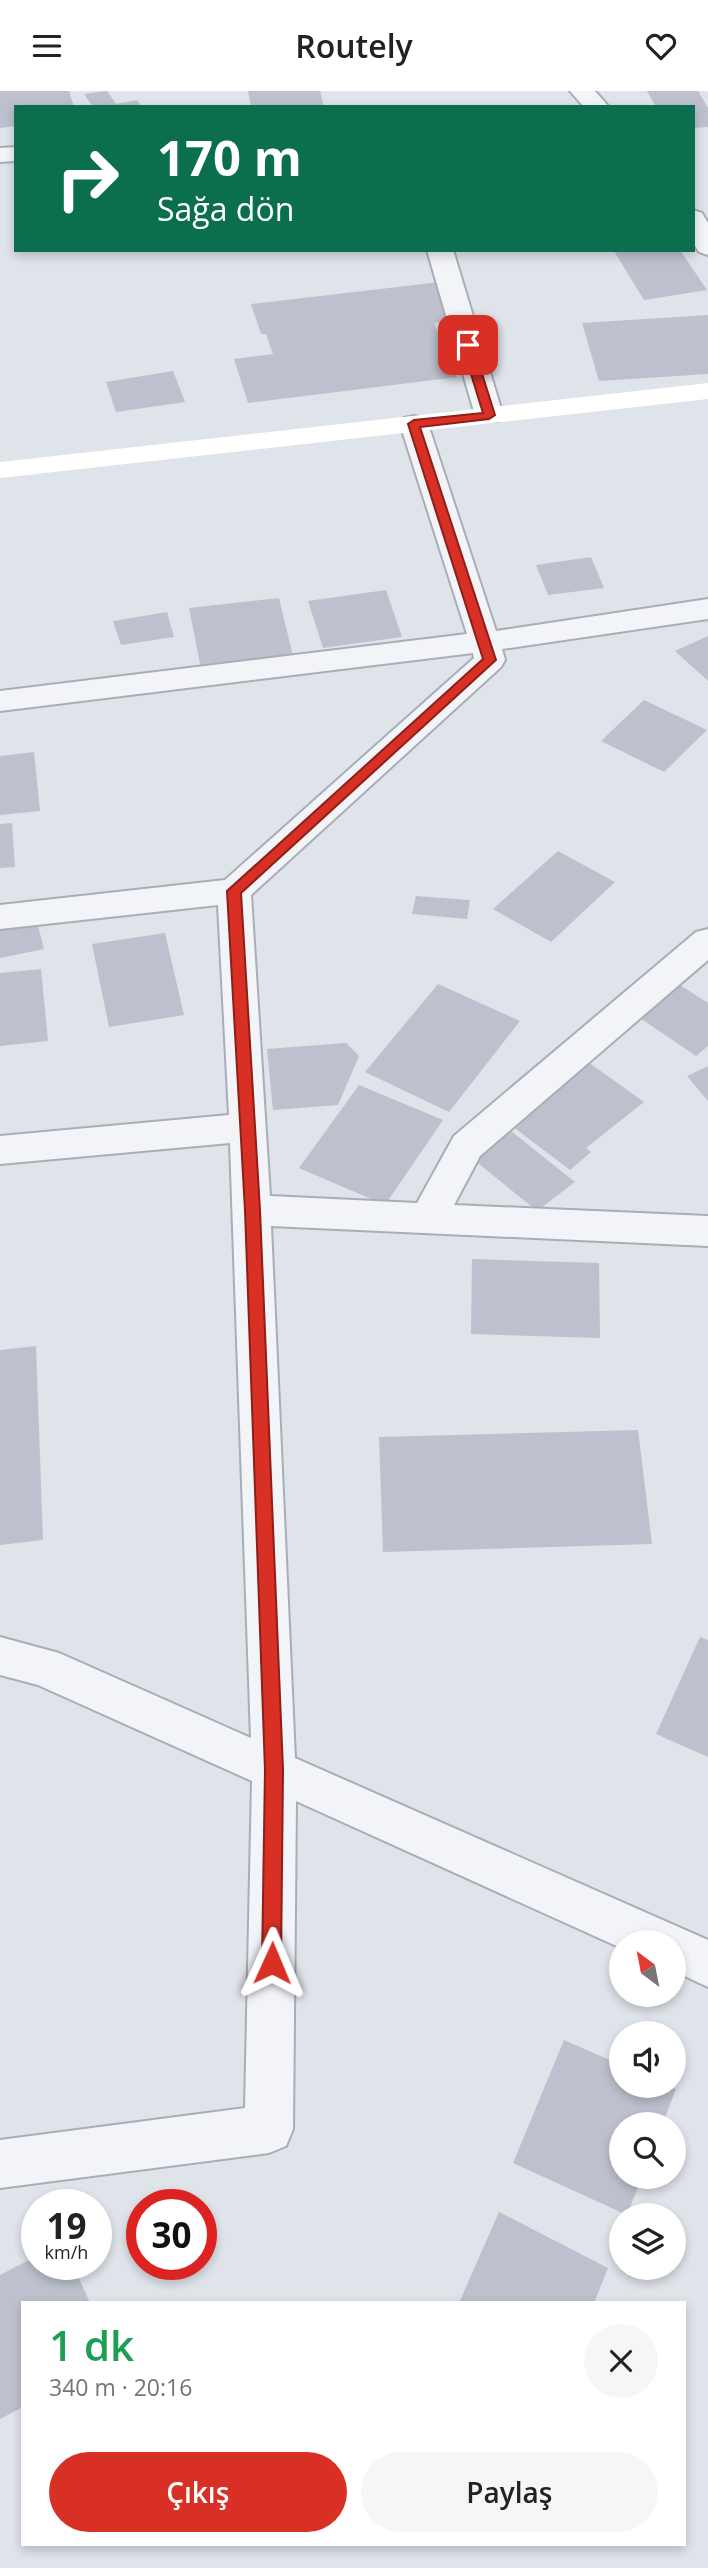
<!DOCTYPE html>
<html lang="tr">
<meta charset="utf-8">
<style>
body{margin:0;font-family:"Open Sans",sans-serif;background:#f6f6f6;color:#222;height:100vh;display:flex;flex-direction:column;font-size:26px;white-space:nowrap}
*{box-sizing:border-box;margin:0}
p{font-size:23px;color:#767676}
.icon{flex:none;width:38px;height:38px;fill:none;stroke:currentColor;stroke-width:2;stroke-linecap:round;stroke-linejoin:round}
.map{position:relative;flex:1;overflow:hidden}
.panel{position:absolute;left:21px;top:2210px;width:665px;height:245px;display:flex;flex-direction:column;background:#fff;border-radius:0px;box-shadow:0 4px 10px #0003}
.panel>*{flex:none}
.top-card{position:absolute;left:14px;top:14px;width:681px;height:147px;border-radius:0px;box-shadow:0 4px 10px #0003;background:#0b6e4f;color:#fff;overflow:hidden}
.needle{width:46px;rotate:328deg}
.controls{position:absolute;left:609px;top:1839px;display:grid;gap:14px}
.controls a{display:grid;place-items:center;width:77px;height:77px;border-radius:50%;background:#fff;box-shadow:0 4px 10px #0003;font-size:35px}
.speed{position:absolute;left:21px;top:2098px;display:flex;gap:14px;font-size:35px;font-weight:700;text-align:center}
.speed>*{display:grid;place-content:center;width:91px;height:91px;border-radius:50%;background:#fff;box-shadow:0 4px 10px #0003;line-height:1}
.speed small{font-size:18px;font-weight:400}
.speed .limit{border:10px solid #d22;background:#fff;color:#111}
.pin{position:absolute;display:grid;place-items:center;width:60px;height:60px;color:#fff;margin:-30px;border-radius:14px;box-shadow:0 4px 10px #0006}
.me{position:absolute;width:77px;margin:-38px;rotate:1deg;stroke-linejoin:round;filter:drop-shadow(0 0 5px #0008)}
.turn{display:flex;align-items:center;gap:24px;height:147px;padding:0 28px;font-size:32px}
.turn .icon{width:91px;height:91px;stroke-width:2.5}
.turn b{display:block;font-size:49px;line-height:60px}
.round{display:grid;place-items:center;flex:none;width:74px;height:74px;border-radius:37px;background:#f6f6f6}
.summary{display:flex;align-items:center;justify-content:space-between;height:119px;padding:0 28px}
h1{font-size:42px;font-weight:600;line-height:52px;color:#1e9e55}
.button{display:flex;gap:14px;margin-top:auto;padding:14px 28px}
.button a{flex:1;height:80px;border-radius:42px;background:#d93025;color:#fff;font-size:28px;font-weight:600;line-height:80px;text-align:center}
.button a+a{background:#f6f6f6;color:#222}
header{display:flex;justify-content:space-between;align-items:center;height:91px;padding:0 28px;background:#fff;font-size:32px;font-weight:600}
.map>svg:first-child{display:block}
.building{fill:#bcc1cd}
.lines{fill:none;stroke-linecap:round;stroke-linejoin:round}
.street-casing{stroke:#a8adb8;stroke-width:4}
.street{fill:#f2f4f8;fill-rule:evenodd}
.secondary{fill:#fff;fill-rule:evenodd}
.route{fill:#d93025;stroke:#8d1f18;stroke-width:2}
</style>
<header><svg class="icon" aria-label="menu" viewBox="0 0 24 24"><path d="M4 6h16M4 12h16M4 18h16"/></svg>Routely<svg class="icon" aria-label="heart" viewBox="0 0 24 24"><path d="M12 20l-8-8c-3-5 5-10 8-4 3-6 11-1 8 4z"/></svg></header>
<div class="map">
<svg width="708" height="2477" viewBox="0 0 708 2477">
<rect width="100%" height="100%" fill="#dfe3ea"/>
<!-- building -->
<g class="building">
<polygon points="0,0 69,0 74,16 16,16 16,35 0,37"/>
<polygon points="107,0 116,13 137,9 142,16 93,16 84,3"/>
<polygon points="248,0 320,0 324,16 251,16"/>
<polygon points="647,0 698,0 708,17 708,36 693,37 693,16 656,16"/>
<polygon points="680,159 707,199 644,209 614,160"/>
<polygon points="457,189 473,227 434,232 457,286 248,312 234,268 273,263 266,243 261,243 251,213"/>
<polygon points="708,224 708,283 599,290 582,232"/>
<polygon points="173,280 185,311 116,321 106,291"/>
<polygon points="591,466 604,497 548,504 536,474"/>
<polygon points="386,499 402,546 323,557 308,510"/>
<polygon points="279,507 294,569 201,578 189,517"/>
<polygon points="167,521 174,546 121,554 113,530"/>
<polygon points="708,545 708,590 675,560"/>
<polygon points="644,609 707,639 664,681 601,650"/>
<polygon points="34,661 40,720 0,724 0,665"/>
<polygon points="12,732 15,776 0,777 0,733"/>
<polygon points="558,760 615,791 551,851 493,818"/>
<polygon points="416,805 470,809 467,828 412,823"/>
<polygon points="37,831 44,858 0,867 0,839"/>
<polygon points="165,842 184,924 109,936 92,853"/>
<polygon points="41,878 48,950 0,955 0,882"/>
<polygon points="438,893 520,930 449,1021 365,981"/>
<polygon points="680,894 708,912 708,955 696,965 640,927"/>
<polygon points="346,952 359,965 338,1014 273,1019 267,958"/>
<polygon points="588,971 644,1011 586,1057 591,1061 570,1079 508,1032"/>
<polygon points="708,975 708,1010 687,985"/>
<polygon points="359,994 443,1029 385,1114 299,1077"/>
<polygon points="511,1040 575,1091 537,1120 473,1068"/>
<polygon points="472,1168 599,1172 600,1247 471,1243"/>
<polygon points="36,1255 43,1449 0,1454 0,1259"/>
<polygon points="638,1339 652,1453 383,1461 379,1346"/>
<polygon points="700,1546 708,1549 708,1666 656,1643"/>
<polygon points="564,1949 621,1974 621,1995 668,1995 676,1998 662,2034 621,2034 621,2086 642,2086 627,2124 513,2072"/>
<polygon points="499,2121 608,2177 594,2212 459,2212"/>
<polygon points="37,2165 37,2174 73,2174 90,2212 23,2212 23,2316 0,2328 0,2184"/>
</g>
<g class="lines">
<!-- street casing -->
<g class="street-casing">
<g id="street">
<polygon points="570,0 595,0 609,16 584,16"/>
<polygon points="16,56 16,70 0,71 0,57"/>
<polygon points="693,119 702,122 708,132 708,164 699,161 693,152"/>
<polygon points="427,159 453,159 503,324 499,330 479,330 475,324"/>
<polygon points="414,325 424,327 428,333 496,540 708,508 708,528 502,558 505,569 501,576 251,804 270,1105 417,1112 454,1045 696,841 708,838 708,869 480,1065 454,1114 708,1125 708,1155 271,1135 295,1667 708,1849 708,1896 674,1880 674,1852 621,1852 621,1857 296,1710 293,2038 286,2055 269,2062 0,2097 0,2049 245,2017 252,1690 38,1594 0,1584 0,1546 59,1562 251,1647 230,1052 0,1073 0,1045 229,1024 218,814 0,838 0,814 225,789 474,567 473,562 0,620 0,600 467,543 400,333 404,327"/>
</g>
</g>
<!-- street -->
<use href="#street" class="street"/>
<!-- secondary -->
<polygon class="secondary" points="708,292 708,308 0,387 0,371"/>
</g>
<!-- route -->
<polygon class="route" points="468,250 473,254 495,324 489,328 420,336 496,569 241,802 260,1119 283,1679 281,1872 278,1879 272,1882 265,1879 262,1872 265,1679 245,1119 227,800 483,568 408,333 414,329 483,322 462,254"/>
</svg>
<div class="controls">
<a><svg class="needle" viewBox="-14 -14 28 28"><path d="M0-13l5 13h-10z" fill="#e53935"/><path d="M0 13l5-13h-10z" fill="#767676"/></svg></a>
<a><svg class="icon" aria-label="sound" viewBox="0 0 24 24"><path d="M4 9h4l5-4v14l-5-4H4zM17 9q2 3 0 6"/></svg></a>
<a><svg class="icon" aria-label="search" viewBox="0 0 24 24"><circle cx="10" cy="10" r="6"/><path d="M15 15l6 6"/></svg></a>
<a><svg class="icon" aria-label="layers" viewBox="0 0 24 24"><path d="M12 4l9 5-9 5-9-5zM3 14l9 5 9-5"/></svg></a>
</div>
<div class="speed"><div>19<small>km/h</small></div><div class="limit">30</div></div>
<div class="pin" style="left:468px;top:254px;background:#d93025"><svg class="icon" aria-label="arrive" viewBox="0 0 24 24"><path d="M6 21V4h12l-3 4 3 4H6"/></svg></div>
<svg class="me" style="left:272px;top:1872px" viewBox="-20 -20 40 40"><path d="M0-17L14 15 0 8-14 15z" fill="#d93025" stroke="#fff" stroke-width="4"/></svg>
<div class="top-card">
<div class="turn"><svg class="icon" aria-label="right" viewBox="0 0 24 24"><path d="M7 20v-9h11M14 6l5 5-5 5"/></svg><div><b>170 m</b>Sağa dön</div></div>
</div>
<section class="panel">
<div class="summary"><div><h1>1 dk</h1><p>340 m · 20:16</p></div><a class="round"><svg class="icon" aria-label="close" viewBox="0 0 24 24"><path d="M6 6l12 12M18 6L6 18"/></svg></a></div>
<div class="button"><a>Çıkış</a><a>Paylaş</a></div>
</section>
</div>
